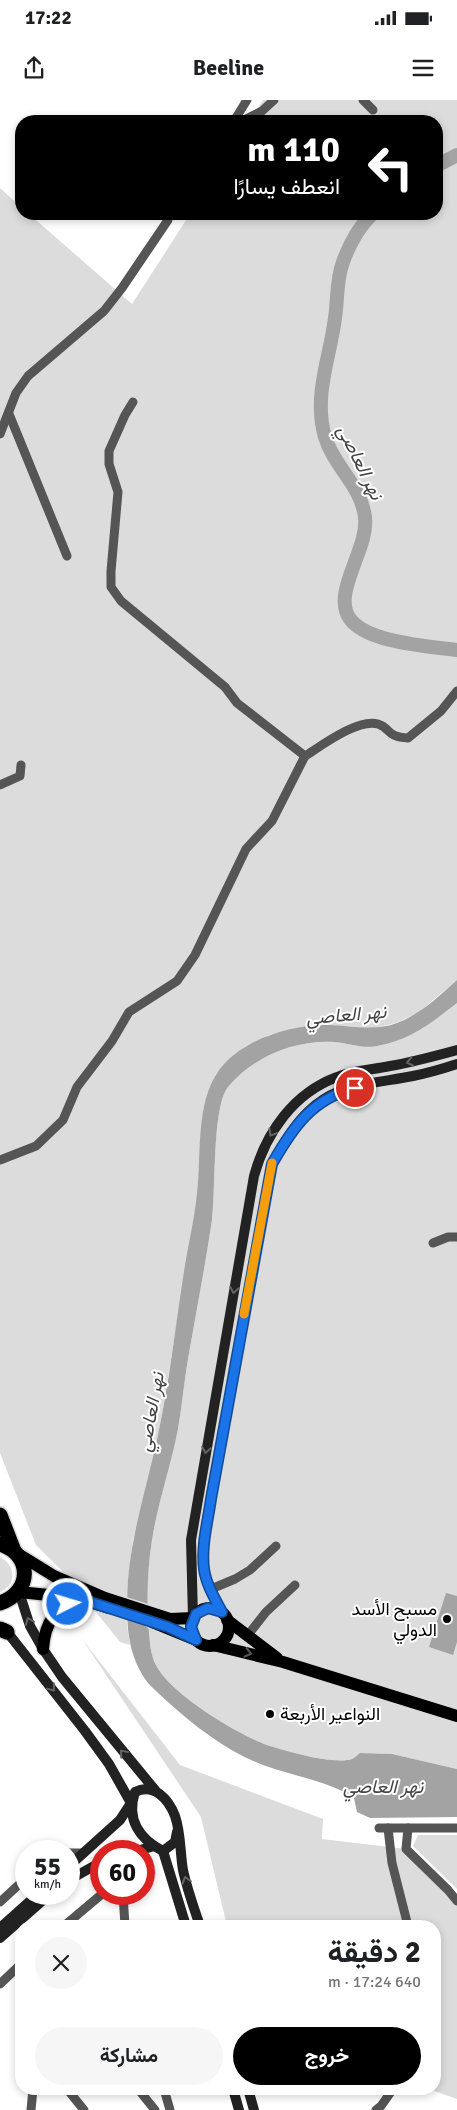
<!DOCTYPE html>
<html lang="ar">
<meta charset="utf-8">
<style>
body{margin:0;font-family:Signika,Vazirmatn,sans-serif;background:#f6f6f6;color:#202124;direction:rtl;height:100vh;display:flex;flex-direction:column;font-size:19px;white-space:nowrap}
*{box-sizing:border-box;margin:0}
p{font-size:16px;color:#757577}
.icon{flex:none;width:28px;height:28px;fill:none;stroke:currentColor;stroke-width:2;stroke-linecap:round;stroke-linejoin:round}
.map{position:relative;flex:1;overflow:hidden;direction:ltr}
.sheet{position:absolute;left:15px;top:1820px;width:426px;height:175px;display:flex;flex-direction:column;background:#fff;border-radius:20px;box-shadow:0 2px 8px #0003;direction:rtl}
.sheet>*{flex:none}
.guide{position:absolute;left:15px;top:15px;width:428px;height:105px;border-radius:20px;box-shadow:0 2px 8px #0003;direction:rtl;background:#000;color:#fff;overflow:hidden}
.speed{position:absolute;left:15px;top:1740px;display:flex;gap:10px;font-size:25px;font-weight:700;text-align:center}
.speed>*{display:grid;place-content:center;width:65px;height:65px;border-radius:50%;background:#fff;box-shadow:0 2px 8px #0003;line-height:1}
.speed small{font-size:12px;font-weight:400}
.speed .limit{border:8px solid #d22;background:#fff;color:#111}
.pin{position:absolute;display:grid;place-items:center;width:42px;height:42px;color:#fff;margin:-21px;border:2px solid #fff;border-radius:50%;box-shadow:0 1px 5px #0007}
.me{position:absolute;width:55px;margin:-28px;rotate:85deg;stroke-linejoin:round;filter:drop-shadow(0 0 4px #0008)}
.turn{display:flex;align-items:center;gap:18px;height:105px;padding:0 20px;font-size:22px}
.turn .icon{width:65px;height:65px;stroke-width:2.5}
.turn b{display:block;font-size:35px;line-height:42px}
.round{display:grid;place-items:center;flex:none;width:52px;height:52px;border-radius:26px;background:#f6f6f6}
.headline{display:flex;align-items:center;justify-content:space-between;height:85px;padding:0 20px}
h1{font-size:30px;font-weight:700;line-height:38px}
.primary-button{display:flex;gap:10px;margin-top:auto;padding:10px 20px}
.primary-button a{flex:1;height:58px;border-radius:30px;background:#000;color:#fff;font-size:20px;font-weight:700;line-height:58px;text-align:center}
.primary-button a+a{background:#f6f6f6;color:#202124}
.status{display:flex;justify-content:space-between;align-items:center;height:35px;padding:0 25px;background:#fff;direction:ltr}
.status svg{height:14px;fill:currentColor}
header{display:flex;justify-content:space-between;align-items:center;height:65px;padding:0 20px;background:#fff;font-size:22px;font-weight:700}
.map>svg:first-child{display:block}
.green{fill:#dcdcdc}
.water{fill:#a3a3a3}
.lines{fill:none;stroke-linecap:round;stroke-linejoin:round}
.river{stroke:#a3a3a3;stroke-width:14}
.primary-casing{stroke:#dbdbdb;stroke-width:15}
.highway-casing{stroke:#dbdbdb;stroke-width:18}
.street{stroke:#555;stroke-width:9}
.secondary{stroke:#222;stroke-width:10}
.primary{stroke:#000;stroke-width:12}
.highway{stroke:#000;stroke-width:15}
.oneway{stroke:#646464}
.oneway2{stroke:#595959}
.route-casing{stroke:#114b97;stroke-width:12}
.route{stroke:#1a73e8;stroke-width:9}
.slow{stroke:#f59e0b;stroke-width:9}
.poi-dot{fill:#000;stroke:#fff;stroke-width:2}
.labels{text-anchor:middle;stroke-width:4;stroke-linejoin:round;paint-order:stroke}
.poi-label{font-size:18px;fill:#000;stroke:#fff;text-anchor:end}
.water-label{font-size:19px;font-style:italic;fill:#444;stroke:#fff}
</style>
<div class="status"><b>17:22</b><svg viewBox="0 0 49 12"><path d="M0 12V9h3v3zM5 12V6h3v6zM10 12V3h3v9zM15 12V0h3v12zM26 1h20v11H26zM47 4h2v5h-2z"/></svg></div>
<header><svg class="icon" aria-label="menu" viewBox="0 0 24 24"><path d="M4 6h16M4 12h16M4 18h16"/></svg>Beeline<svg class="icon" aria-label="share" viewBox="0 0 24 24"><path d="M12 15V3M7 8l5-5 5 5M5 13v7h14v-7"/></svg></header>
<div class="map">
<svg width="457" height="2010" viewBox="0 0 457 2010">
<rect width="100%" height="100%" fill="#fff"/>
<!-- green -->
<g class="green">
<polygon points="263,0 457,0 457,880 418,913 396,923 374,928 328,925 294,929 269,935 245,947 216,974 204,1008 198,1092 162,1315 150,1376 133,1439 128,1480 127,1525 130,1545 120,1542 68,1477 36,1445 0,1353 0,88 21,107 21,114 29,114 132,204 190,114 436,114 436,21 249,21"/>
<path d="M457,903V1669L392,1654L361,1653C359,1654 354,1659 352,1659C334,1665 285,1651 267,1645C237,1634 162,1590 153,1558C149,1545 149,1530 148,1515C147,1490 148,1465 152,1440C158,1402 171,1366 178,1329C182,1306 184,1282 188,1259C196,1213 205,1167 212,1120C216,1090 212,1007 228,987C254,956 295,940 334,942C349,943 362,949 377,946C411,940 431,923 457,903Z"/>
<path d="M0,1457C16,1465 17,1485 0,1492Z"/>
<polygon points="82,1539 180,1665 323,1719 322,1739 406,1749 457,1803 457,1999 429,1989 435,1989 435,1826 227,1826 201,1717"/>
<polygon points="418,1735 457,1735 457,1789 413,1746"/>
</g>
<!-- water -->
<g class="water">
<path d="M457,880V903C431,923 411,940 377,946C362,949 349,943 334,942C295,940 254,956 228,987C212,1007 216,1090 212,1120C205,1167 196,1213 188,1259C184,1282 182,1306 178,1329C171,1366 158,1402 152,1440C148,1465 147,1490 148,1515C149,1530 149,1545 153,1558C162,1590 237,1634 267,1645C285,1651 334,1665 352,1659C353,1659 359,1654 360,1653L392,1654L457,1669V1717L370,1718L357,1712L354,1698C333,1682 284,1674 258,1663C225,1650 195,1626 169,1603C162,1596 154,1590 148,1583C125,1553 126,1516 128,1480C132,1430 148,1383 158,1335C169,1283 175,1230 183,1178C187,1150 194,1122 197,1094C202,1053 194,995 225,963C250,937 294,924 330,925C353,926 375,931 397,923C421,914 439,896 457,880Z"/>
<polygon points="446,1493 457,1496 457,1542 453,1555 429,1547"/>
</g>
<g class="lines">
<!-- river -->
<g class="river">
<polyline points="436,66 457,55"/>
<path d="M372,114C359,127 349,145 343,162C336,180 338,199 335,218C330,258 313,296 325,337C334,367 361,385 365,417C369,449 331,493 350,519C368,543 428,546 457,550"/>
</g>
<!-- primary casing -->
<g class="primary-casing">
<g id="primary">
<polyline points="15,1452 54,1476 105,1498 170,1519 193,1518"/>
<polyline points="19,1492 78,1498 109,1508"/>
<circle cx="210" cy="1527" r="19"/>
<polyline points="227,1520 277,1558"/>
<polyline points="152,1522 196,1540"/>
<polyline points="213,1545 283,1562 457,1616"/>
<path d="M43,1549C45,1520 55,1510 81,1499"/>
</g>
</g>
<!-- highway casing -->
<g class="highway-casing">
<g id="highway">
<polyline points="0,1415 14,1451"/>
<path d="M0,1444C33,1454 32,1493 0,1503"/>
<polyline points="0,1529 7,1532"/>
</g>
</g>
<!-- street -->
<g class="street">
<polyline points="363,0 373,10"/>
<polyline points="234,21 247,0"/>
<polyline points="242,21 262,11 274,0"/>
<path d="M133,302L125,315L109,351V364L118,392L111,471V487L121,501L225,587L237,603L305,656C321,646 358,618 378,624C391,628 386,637 408,638L441,611L457,591"/>
<polyline points="9,314 67,456"/>
<polyline points="0,334 16,293 28,276 104,211 122,188 168,120 167,114"/>
<polyline points="0,685 20,676 21,665"/>
<polyline points="0,1060 36,1046 63,1020 77,987 112,941 129,912 177,881 195,855 246,749 272,721 305,656"/>
<polyline points="433,1143 448,1137 457,1137"/>
<polyline points="211,1489 235,1479 250,1470 276,1446"/>
<polyline points="247,1536 266,1512 295,1485"/>
<polyline points="379,1728 457,1728"/>
<polyline points="388,1728 392,1763 408,1826"/>
<polyline points="408,1728 406,1749 448,1790 457,1801"/>
<polyline points="69,1753 84,1753"/>
<polyline points="123,1794 125,1826"/>
<polyline points="0,1802 26,1778"/>
<polyline points="64,1826 102,1794"/>
<polyline points="0,1884 21,1864"/>
<polyline points="67,1989 84,2010"/>
<polyline points="138,1989 155,2010"/>
<polyline points="164,1989 170,2010"/>
<polyline points="31,2010 33,1989"/>
<polyline points="376,2010 381,2006 393,1989"/>
</g>
<!-- secondary -->
<g class="secondary">
<polyline points="19,1492 30,1526 43,1549 62,1577 155,1690"/>
<path d="M222,1512C215,1499 206,1484 204,1469C201,1446 208,1421 211,1399L272,1064C285,1040 300,1014 324,999C349,983 384,982 413,976C428,973 442,969 457,964"/>
<path d="M193,1518L191,1440L254,1076C266,1032 294,993 337,977C354,970 372,970 390,966C413,962 435,956 457,950"/>
<polyline points="4,1528 85,1631 109,1664 131,1703 120,1720 69,1766"/>
<path d="M177,1732L175,1742L163,1751C139,1739 126,1719 135,1692C154,1682 169,1700 175,1716C181,1733 180,1753 183,1770C187,1789 194,1808 200,1826"/>
<polyline points="137,1751 154,1746"/>
<polyline points="163,1751 186,1826"/>
<polyline points="69,1780 101,1762"/>
<polyline points="0,1828 38,1794"/>
<polyline points="0,1838 50,1794"/>
<polyline points="233,1989 239,2010"/>
<polyline points="248,1989 254,2010"/>
</g>
<!-- primary -->
<use href="#primary" class="primary"/>
<!-- highway -->
<use href="#highway" class="highway"/>
</g>
<!-- one-way arrows -->
<defs><path id="oneway-chevron" d="M-2-3.5L2.5 0L-2 3.5" fill="none" stroke-width="1.6" stroke-linecap="round" stroke-linejoin="round" transform="scale(1.25)"/></defs>
<g class="oneway">
<use href="#oneway-chevron" transform="translate(410 962) rotate(168)"/>
<use href="#oneway-chevron" transform="translate(272 1033) rotate(121)"/>
<use href="#oneway-chevron" transform="translate(234 1190) rotate(100)"/>
<use href="#oneway-chevron" transform="translate(206 1350) rotate(100)"/>
<use href="#oneway-chevron" transform="translate(29 1521) rotate(-111)"/>
<use href="#oneway-chevron" transform="translate(52 1588) rotate(52)"/>
<use href="#oneway-chevron" transform="translate(123 1653) rotate(-130)"/>
<use href="#oneway-chevron" transform="translate(186 1780) rotate(-106)"/>
</g>
<use class="oneway2" href="#oneway-chevron" transform="translate(248 1553) rotate(14)"/>
<g class="lines">
<!-- route casing -->
<g class="route-casing">
<path id="route" d="M68,1504L81,1499L168,1527L196,1540L191,1527L196,1514L208,1508L222,1512C215,1499 206,1484 204,1469C201,1446 208,1421 211,1399L272,1064C293,1027 312,999 355,988"/>
</g>
<!-- route -->
<use href="#route" class="route"/>
<!-- slow -->
<polyline class="slow" points="244,1214 272,1063"/>
</g>
<!-- markers -->
<g class="poi-dot">
<circle cx="447" cy="1519" r="5"/>
<circle cx="270" cy="1614" r="5"/>
</g>
<g class="labels">
<!-- poi labels -->
<g class="poi-label">
<text x="437" y="1515">مسبح الأسد<tspan x="437" dy="21">الدولي</tspan></text>
<text x="280" y="1620" text-anchor="start">النواعير الأربعة</text>
</g>
<!-- water labels -->
<g class="water-label">
<text transform="translate(361 362) rotate(64)" y="7">نهر العاصي</text>
<text transform="translate(346 914) rotate(-5)" y="7">نهر العاصي</text>
<text transform="translate(150 1312) rotate(-80)" y="7">نهر العاصي</text>
<text x="383" y="1693">نهر العاصي</text>
</g>
</g>
</svg>
<div class="speed"><div>55<small>km/h</small></div><div class="limit">60</div></div>
<div class="pin" style="left:355px;top:988px;background:#d93025"><svg class="icon" aria-label="arrive" viewBox="0 0 24 24"><path d="M6 21V4h12l-3 4 3 4H6"/></svg></div>
<svg class="me" style="left:68px;top:1504px" viewBox="-20 -20 40 40"><circle r="17" fill="#1a73e8" stroke="#fff" stroke-width="3"/><path d="M0-11L8 9 0 5-8 9z" fill="#fff"/></svg>
<div class="guide">
<div class="turn"><svg class="icon" aria-label="left" viewBox="0 0 24 24"><path d="M17 20v-9H6M10 6l-5 5 5 5"/></svg><div><b>110 m</b>انعطف يسارًا</div></div>
</div>
<section class="sheet">
<div class="headline"><div><h1>2 دقيقة</h1><p>640 m · 17:24</p></div><a class="round"><svg class="icon" aria-label="close" viewBox="0 0 24 24"><path d="M6 6l12 12M18 6L6 18"/></svg></a></div>
<div class="primary-button"><a>خروج</a><a>مشاركة</a></div>
</section>
</div>
